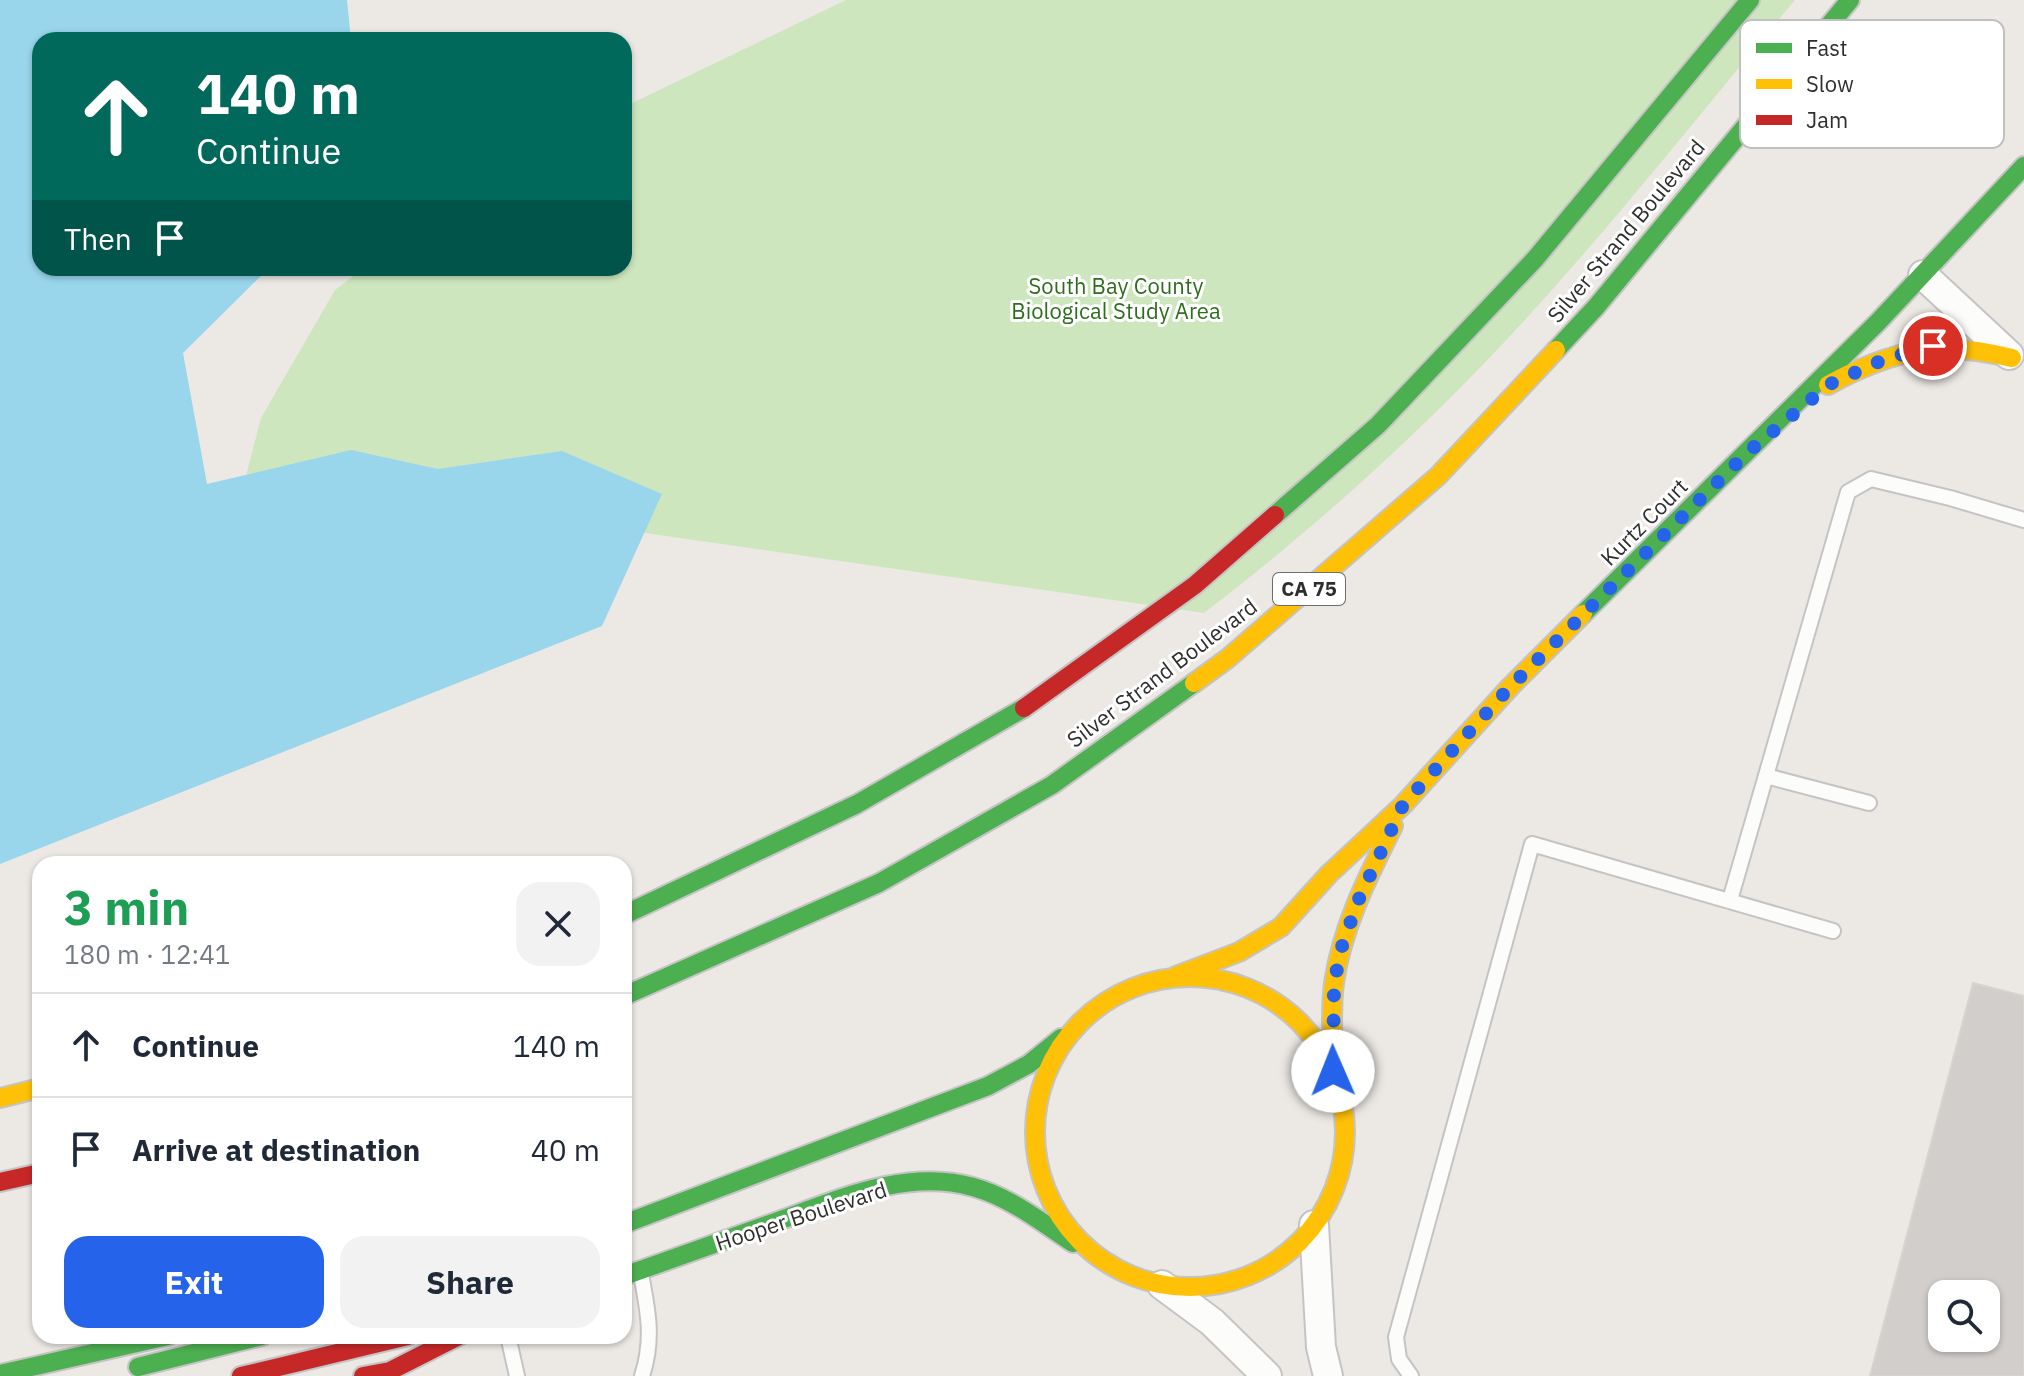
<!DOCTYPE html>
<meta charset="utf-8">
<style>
body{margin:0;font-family:"IBM Plex Sans",sans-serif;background:#f2f2f3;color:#1f2937;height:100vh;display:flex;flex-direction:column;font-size:30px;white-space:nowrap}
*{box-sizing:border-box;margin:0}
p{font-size:26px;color:#747a83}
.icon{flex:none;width:44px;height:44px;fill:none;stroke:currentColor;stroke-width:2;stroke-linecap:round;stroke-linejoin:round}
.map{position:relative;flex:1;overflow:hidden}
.sheet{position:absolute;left:32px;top:856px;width:600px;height:488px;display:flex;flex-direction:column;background:#fff;border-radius:24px;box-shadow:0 2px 6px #0004}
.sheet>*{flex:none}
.banner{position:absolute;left:32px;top:32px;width:600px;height:244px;border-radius:24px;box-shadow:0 2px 6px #0004;background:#00695c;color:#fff;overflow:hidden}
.buttons{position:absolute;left:1928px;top:1280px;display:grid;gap:16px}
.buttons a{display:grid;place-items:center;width:72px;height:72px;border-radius:16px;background:#fff;box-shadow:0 2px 6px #0004;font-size:40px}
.pin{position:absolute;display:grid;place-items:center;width:68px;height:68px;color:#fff;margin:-34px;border:4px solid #fff;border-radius:50%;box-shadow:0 2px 8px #0007}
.me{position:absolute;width:88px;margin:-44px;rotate:359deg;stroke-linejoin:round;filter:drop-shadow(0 0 6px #0008)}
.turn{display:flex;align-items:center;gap:28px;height:168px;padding:0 32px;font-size:36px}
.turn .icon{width:104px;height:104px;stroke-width:2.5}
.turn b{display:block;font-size:56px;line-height:68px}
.then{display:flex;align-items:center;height:76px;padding:0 32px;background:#0003;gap:16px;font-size:30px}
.round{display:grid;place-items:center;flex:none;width:84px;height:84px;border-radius:24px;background:#f2f2f3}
.headline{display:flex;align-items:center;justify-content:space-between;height:136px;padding:0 32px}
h1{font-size:48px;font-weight:700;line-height:60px;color:#1e9e55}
.action{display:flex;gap:16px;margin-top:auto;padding:16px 32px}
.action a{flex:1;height:92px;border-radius:24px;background:#2563eb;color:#fff;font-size:32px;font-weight:700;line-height:92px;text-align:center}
.action a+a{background:#f2f2f3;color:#1f2937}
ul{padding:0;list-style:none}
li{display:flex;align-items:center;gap:24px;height:104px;padding:0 32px;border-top:2px solid #e0e1e3}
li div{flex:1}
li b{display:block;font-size:30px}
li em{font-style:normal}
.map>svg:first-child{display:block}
.green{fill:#cee6be}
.water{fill:#99d6ec}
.building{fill:#d1cecb;stroke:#d7d4d0;stroke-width:2;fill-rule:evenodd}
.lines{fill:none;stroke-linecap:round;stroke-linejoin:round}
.lane-casing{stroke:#c5c4c5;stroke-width:18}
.street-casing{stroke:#c5c4c5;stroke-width:32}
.fast-casing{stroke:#c5c4c5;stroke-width:22}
.slow-casing{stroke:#c5c4c5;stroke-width:22}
.jam-casing{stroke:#c5c4c5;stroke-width:22}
.lane{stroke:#fcfcfb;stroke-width:14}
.street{stroke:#fcfcfb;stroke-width:28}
.fast{stroke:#4caf50;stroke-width:18}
.slow{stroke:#ffc107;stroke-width:18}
.jam{stroke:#c62828;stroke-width:18}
.route{stroke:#2563eb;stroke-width:14;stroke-dasharray:0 25.2}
.labels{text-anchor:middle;stroke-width:6;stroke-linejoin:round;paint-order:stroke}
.shield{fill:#fff;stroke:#6d6d6d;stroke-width:2}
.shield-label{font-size:20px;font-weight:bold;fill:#2e2e2e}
.street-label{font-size:22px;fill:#2e2e2e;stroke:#fff}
.park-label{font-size:22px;fill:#2c6e1b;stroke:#fff}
.key{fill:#fff;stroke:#c0c0c0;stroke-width:2}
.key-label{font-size:22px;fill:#2e2e2e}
</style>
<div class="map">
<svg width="2024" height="1376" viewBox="0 0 2024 1376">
<rect width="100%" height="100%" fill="#ece8e4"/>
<!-- green -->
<path class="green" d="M846,0H1795C1716,94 1640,191 1558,283C1452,404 1332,515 1204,613L246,476L261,418L335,290L364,268H624V107Z"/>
<!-- water -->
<polygon class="water" points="0,0 347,0 351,40 40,40 40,268 269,268 183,353 207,484 351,450 438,469 562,451 662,494 602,626 0,864"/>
<!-- building -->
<path class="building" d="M1973,983L2024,996V1376H1870ZM1942,1294H1986V1338H1942Z"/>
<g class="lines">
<!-- lane casing -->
<g class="lane-casing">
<g id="lane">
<polyline points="1766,776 1869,803"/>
<polyline points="1730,900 1848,492 1871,479 1950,498 2024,520"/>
<path d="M641,1274C648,1311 654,1339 642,1376"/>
<polyline points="508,1336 517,1376"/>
<polyline points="1411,1376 1399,1359 1396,1337 1532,844 1833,931"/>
</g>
</g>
<!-- street casing -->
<g class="street-casing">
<g id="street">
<polyline points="1923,275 2009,355"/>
<polyline points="1314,1225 1321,1347 1328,1376"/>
<polyline points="1162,1285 1212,1322 1267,1376"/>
</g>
</g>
<!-- fast casing -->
<g class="fast-casing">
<g id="fast">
<polyline points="1556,350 1596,307 1850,0"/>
<polyline points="1275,515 1378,425 1535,259 1750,0"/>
<polyline points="1583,614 1878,322 2024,166"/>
<polyline points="624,915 857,804 1024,708"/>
<polyline points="624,996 879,883 1052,785 1194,683"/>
<polyline points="624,1224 988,1086 1029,1064 1061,1038"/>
<path d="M624,1276C672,1259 720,1242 767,1225C831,1203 903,1167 973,1187C1010,1197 1041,1222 1073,1243"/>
<polyline points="138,1367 262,1336"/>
<polyline points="0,1374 168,1336"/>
</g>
</g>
<!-- slow casing -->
<g class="slow-casing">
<g id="slow">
<path d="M1828,385C1892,350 1940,339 2012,358"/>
<polyline points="1194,683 1227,659 1438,476 1556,350"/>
<polyline points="1176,976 1239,952 1281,927 1329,874 1403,805 1510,687 1583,614"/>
<circle cx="1190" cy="1132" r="155"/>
<path d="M1333,1071C1333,1042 1330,1012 1334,983C1342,927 1368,876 1393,826"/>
<polyline points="0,1098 40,1088"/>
</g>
</g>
<!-- jam casing -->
<g class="jam-casing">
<g id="jam">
<polyline points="1024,708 1195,585 1275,515"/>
<polyline points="0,1182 40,1173"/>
<polyline points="241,1376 408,1336"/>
<polyline points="363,1376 390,1371 459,1336"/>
</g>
</g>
<!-- lane -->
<use href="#lane" class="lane"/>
<!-- street -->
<use href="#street" class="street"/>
<!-- fast -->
<use href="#fast" class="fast"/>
<!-- slow -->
<use href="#slow" class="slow"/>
<!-- jam -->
<use href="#jam" class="jam"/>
</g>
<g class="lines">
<!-- route -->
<polyline class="route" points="1333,1071 1334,986 1340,952 1358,901 1403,805 1510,687 1748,452 1830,384 1885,359 1933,346"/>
</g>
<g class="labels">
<!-- shield labels -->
<rect class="shield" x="1273" y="573" width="72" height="32" rx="6"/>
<g class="shield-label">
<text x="1309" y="596">CA 75</text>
</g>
<!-- street labels -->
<g class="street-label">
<text transform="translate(1626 231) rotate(-50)" y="8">Silver Strand Boulevard</text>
<text transform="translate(1644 522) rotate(-45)" y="8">Kurtz Court</text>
<text transform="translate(1162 673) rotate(-37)" y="8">Silver Strand Boulevard</text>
<text transform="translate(801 1216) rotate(-18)" y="8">Hooper Boulevard</text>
</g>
<!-- park labels -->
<g class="park-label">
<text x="1116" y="294">South Bay County<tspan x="1116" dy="25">Biological Study Area</tspan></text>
</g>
</g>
<!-- legend -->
<rect x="1740" y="20" width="264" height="128" rx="12" class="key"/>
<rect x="1756" y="43" width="36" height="10" fill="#4caf50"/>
<rect x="1756" y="79" width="36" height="10" fill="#ffc107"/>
<rect x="1756" y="115" width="36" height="10" fill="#c62828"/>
<g class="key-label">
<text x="1806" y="56">Fast</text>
<text x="1806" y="92">Slow</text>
<text x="1806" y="128">Jam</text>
</g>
</svg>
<div class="buttons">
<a><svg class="icon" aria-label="search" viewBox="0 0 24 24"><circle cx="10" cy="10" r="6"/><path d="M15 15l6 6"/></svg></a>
</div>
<div class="pin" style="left:1933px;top:346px;background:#d93025"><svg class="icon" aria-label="arrive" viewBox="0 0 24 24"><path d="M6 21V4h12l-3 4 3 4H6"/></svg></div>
<svg class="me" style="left:1333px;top:1071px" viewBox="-20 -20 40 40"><circle r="19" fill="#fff"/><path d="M0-13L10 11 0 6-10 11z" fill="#2563eb"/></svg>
<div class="banner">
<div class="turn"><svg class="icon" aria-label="ahead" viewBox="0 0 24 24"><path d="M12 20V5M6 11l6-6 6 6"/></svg><div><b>140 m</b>Continue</div></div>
<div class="then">Then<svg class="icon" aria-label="arrive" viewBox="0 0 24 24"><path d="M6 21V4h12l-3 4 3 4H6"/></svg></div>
</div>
<section class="sheet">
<div class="headline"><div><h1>3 min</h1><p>180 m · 12:41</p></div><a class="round"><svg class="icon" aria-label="close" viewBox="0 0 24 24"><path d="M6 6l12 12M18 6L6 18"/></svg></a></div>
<ul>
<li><svg class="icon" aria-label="ahead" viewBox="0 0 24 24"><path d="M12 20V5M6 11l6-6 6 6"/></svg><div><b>Continue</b></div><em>140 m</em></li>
<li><svg class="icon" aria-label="arrive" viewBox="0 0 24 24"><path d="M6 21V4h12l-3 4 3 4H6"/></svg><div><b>Arrive at destination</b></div><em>40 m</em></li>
</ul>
<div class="action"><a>Exit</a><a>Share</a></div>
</section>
</div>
